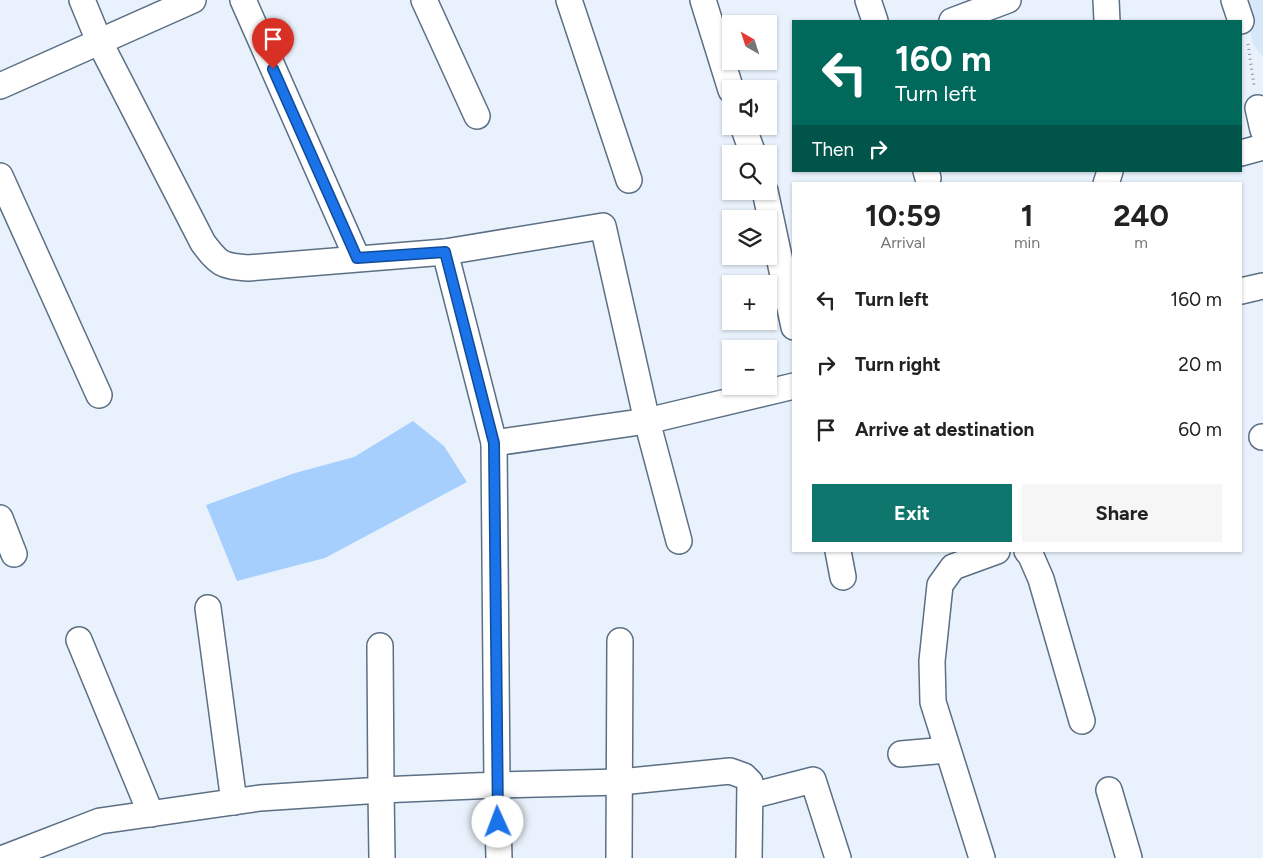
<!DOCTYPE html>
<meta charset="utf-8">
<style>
body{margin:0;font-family:Figtree,sans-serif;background:#f6f6f6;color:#222;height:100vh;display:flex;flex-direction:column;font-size:19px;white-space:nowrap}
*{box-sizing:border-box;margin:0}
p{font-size:16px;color:#767676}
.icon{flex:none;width:28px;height:28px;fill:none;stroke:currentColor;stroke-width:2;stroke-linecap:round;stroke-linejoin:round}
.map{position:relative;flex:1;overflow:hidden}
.panel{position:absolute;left:792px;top:182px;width:450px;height:370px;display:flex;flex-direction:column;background:#fff;border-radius:0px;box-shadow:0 1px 4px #0004}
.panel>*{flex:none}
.banner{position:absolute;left:792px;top:20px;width:450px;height:152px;border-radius:0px;box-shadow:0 1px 4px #0004;background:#00695c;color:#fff;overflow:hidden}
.needle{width:32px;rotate:321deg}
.controls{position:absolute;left:722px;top:15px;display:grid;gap:10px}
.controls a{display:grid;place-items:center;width:55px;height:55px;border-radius:0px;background:#fff;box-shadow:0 1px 4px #0004;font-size:25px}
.pin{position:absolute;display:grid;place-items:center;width:42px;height:42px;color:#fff;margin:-51px -21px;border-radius:50% 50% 50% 0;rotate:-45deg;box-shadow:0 0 5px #0007}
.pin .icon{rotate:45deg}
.me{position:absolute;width:55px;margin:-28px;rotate:358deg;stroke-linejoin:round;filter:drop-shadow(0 0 4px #0008)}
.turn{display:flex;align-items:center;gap:18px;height:105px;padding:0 20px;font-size:22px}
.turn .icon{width:65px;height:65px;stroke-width:2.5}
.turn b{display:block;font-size:35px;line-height:42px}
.then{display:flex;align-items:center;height:48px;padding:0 20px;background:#0003;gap:10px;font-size:19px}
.eta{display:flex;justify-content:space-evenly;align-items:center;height:85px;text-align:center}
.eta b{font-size:30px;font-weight:700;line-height:35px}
.primary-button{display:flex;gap:10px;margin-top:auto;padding:10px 20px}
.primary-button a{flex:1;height:58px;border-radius:0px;background:#0f766e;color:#fff;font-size:20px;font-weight:700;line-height:58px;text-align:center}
.primary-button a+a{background:#f6f6f6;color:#222}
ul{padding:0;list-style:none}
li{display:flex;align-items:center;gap:15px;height:65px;padding:0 20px}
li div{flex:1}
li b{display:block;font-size:19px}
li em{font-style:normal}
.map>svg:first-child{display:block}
.built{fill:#d7e8fb}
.green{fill:#a6cffd}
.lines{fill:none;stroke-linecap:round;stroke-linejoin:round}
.street-casing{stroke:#5b6f85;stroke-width:28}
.path{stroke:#889099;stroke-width:3;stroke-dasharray:1 4;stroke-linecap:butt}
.street{stroke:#fff;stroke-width:25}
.route-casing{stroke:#114b97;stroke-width:12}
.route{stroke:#1a73e8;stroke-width:9}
</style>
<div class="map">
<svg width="1263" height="858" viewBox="0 0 1263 858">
<rect width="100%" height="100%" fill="#e9f2fc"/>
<!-- built -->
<polygon class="built" points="1242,0 1263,0 1263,57 1253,44"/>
<!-- green -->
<polygon class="green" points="413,421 444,446 467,482 325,558 237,581 206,505 295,473 354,457"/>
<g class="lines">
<!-- street casing -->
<g class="street-casing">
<g id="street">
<path d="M82,0L99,41L203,243C219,264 221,266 248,268L445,252L603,226L647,421L679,541"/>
<polyline points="243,0 357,258"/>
<polyline points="424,0 477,116"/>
<polyline points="569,0 629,180"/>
<polyline points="703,0 731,90"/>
<polyline points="868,0 875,21"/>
<polyline points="1106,0 1107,21"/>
<polyline points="1234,0 1241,21"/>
<polyline points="952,21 1008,0"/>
<polyline points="0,86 193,0"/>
<polyline points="1258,108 1263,130"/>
<polyline points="743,126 753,154"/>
<polyline points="1241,153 1263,147"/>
<polyline points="926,171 928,178"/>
<polyline points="0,176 99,395"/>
<polyline points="1106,184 1110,171"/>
<polyline points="765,191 794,327"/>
<polyline points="1241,291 1263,286"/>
<polyline points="1262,437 1263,437"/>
<polyline points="494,443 647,421 794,386"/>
<polyline points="0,518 14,554"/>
<polyline points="838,551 843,577"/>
<polyline points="1027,551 1031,556 1041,579 1082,721"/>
<polyline points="208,608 234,802"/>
<polyline points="79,640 151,814"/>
<polyline points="901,754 947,750"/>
<polyline points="1109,790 1129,858"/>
<polyline points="751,796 813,780 838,858"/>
<polyline points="4,858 100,821 260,798 381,790 380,646"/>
<polyline points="382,858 381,790 497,785 494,443 445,252"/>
<polyline points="499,858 497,785 620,782 730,771 744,776 750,782 749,858"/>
<polyline points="619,858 620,641"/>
<polyline points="982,858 933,702 932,661 940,585 953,567 997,551"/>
</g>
</g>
<!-- path -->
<polyline class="path" points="1248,44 1254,85"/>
<!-- street -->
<use href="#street" class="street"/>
</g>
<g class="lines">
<!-- route casing -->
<g class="route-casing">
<polyline id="route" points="273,69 357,258 445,252 494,443 498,822"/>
</g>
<!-- route -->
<use href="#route" class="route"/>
</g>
</svg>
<div class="controls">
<a><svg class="needle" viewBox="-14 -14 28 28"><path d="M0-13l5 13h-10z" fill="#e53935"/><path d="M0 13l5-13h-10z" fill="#767676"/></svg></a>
<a><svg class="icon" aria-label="sound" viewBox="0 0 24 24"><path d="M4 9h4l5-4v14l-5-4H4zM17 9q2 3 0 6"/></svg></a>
<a><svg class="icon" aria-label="search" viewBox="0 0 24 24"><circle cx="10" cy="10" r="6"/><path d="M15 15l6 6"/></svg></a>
<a><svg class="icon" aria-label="layers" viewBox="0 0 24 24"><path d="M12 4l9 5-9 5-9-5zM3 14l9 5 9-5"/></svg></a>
<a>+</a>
<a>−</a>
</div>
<div class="pin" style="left:273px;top:69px;background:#d93025"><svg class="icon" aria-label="arrive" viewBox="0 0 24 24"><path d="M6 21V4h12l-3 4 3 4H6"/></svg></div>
<svg class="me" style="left:498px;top:822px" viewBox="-20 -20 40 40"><circle r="19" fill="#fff"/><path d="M0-13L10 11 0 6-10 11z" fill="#1a73e8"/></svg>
<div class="banner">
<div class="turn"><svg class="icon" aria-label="left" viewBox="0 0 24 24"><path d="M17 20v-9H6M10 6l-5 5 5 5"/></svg><div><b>160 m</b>Turn left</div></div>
<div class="then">Then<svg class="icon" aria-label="right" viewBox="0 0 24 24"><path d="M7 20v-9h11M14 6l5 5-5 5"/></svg></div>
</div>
<section class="panel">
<div class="eta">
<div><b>10:59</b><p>Arrival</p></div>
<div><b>1</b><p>min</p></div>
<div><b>240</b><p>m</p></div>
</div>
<ul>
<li><svg class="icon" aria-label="left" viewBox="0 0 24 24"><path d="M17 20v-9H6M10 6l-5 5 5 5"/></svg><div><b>Turn left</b></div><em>160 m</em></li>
<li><svg class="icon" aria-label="right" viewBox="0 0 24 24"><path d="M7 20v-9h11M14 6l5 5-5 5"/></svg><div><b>Turn right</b></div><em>20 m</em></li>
<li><svg class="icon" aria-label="arrive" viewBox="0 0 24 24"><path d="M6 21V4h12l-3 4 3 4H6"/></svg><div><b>Arrive at destination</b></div><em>60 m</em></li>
</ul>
<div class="primary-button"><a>Exit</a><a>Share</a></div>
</section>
</div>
